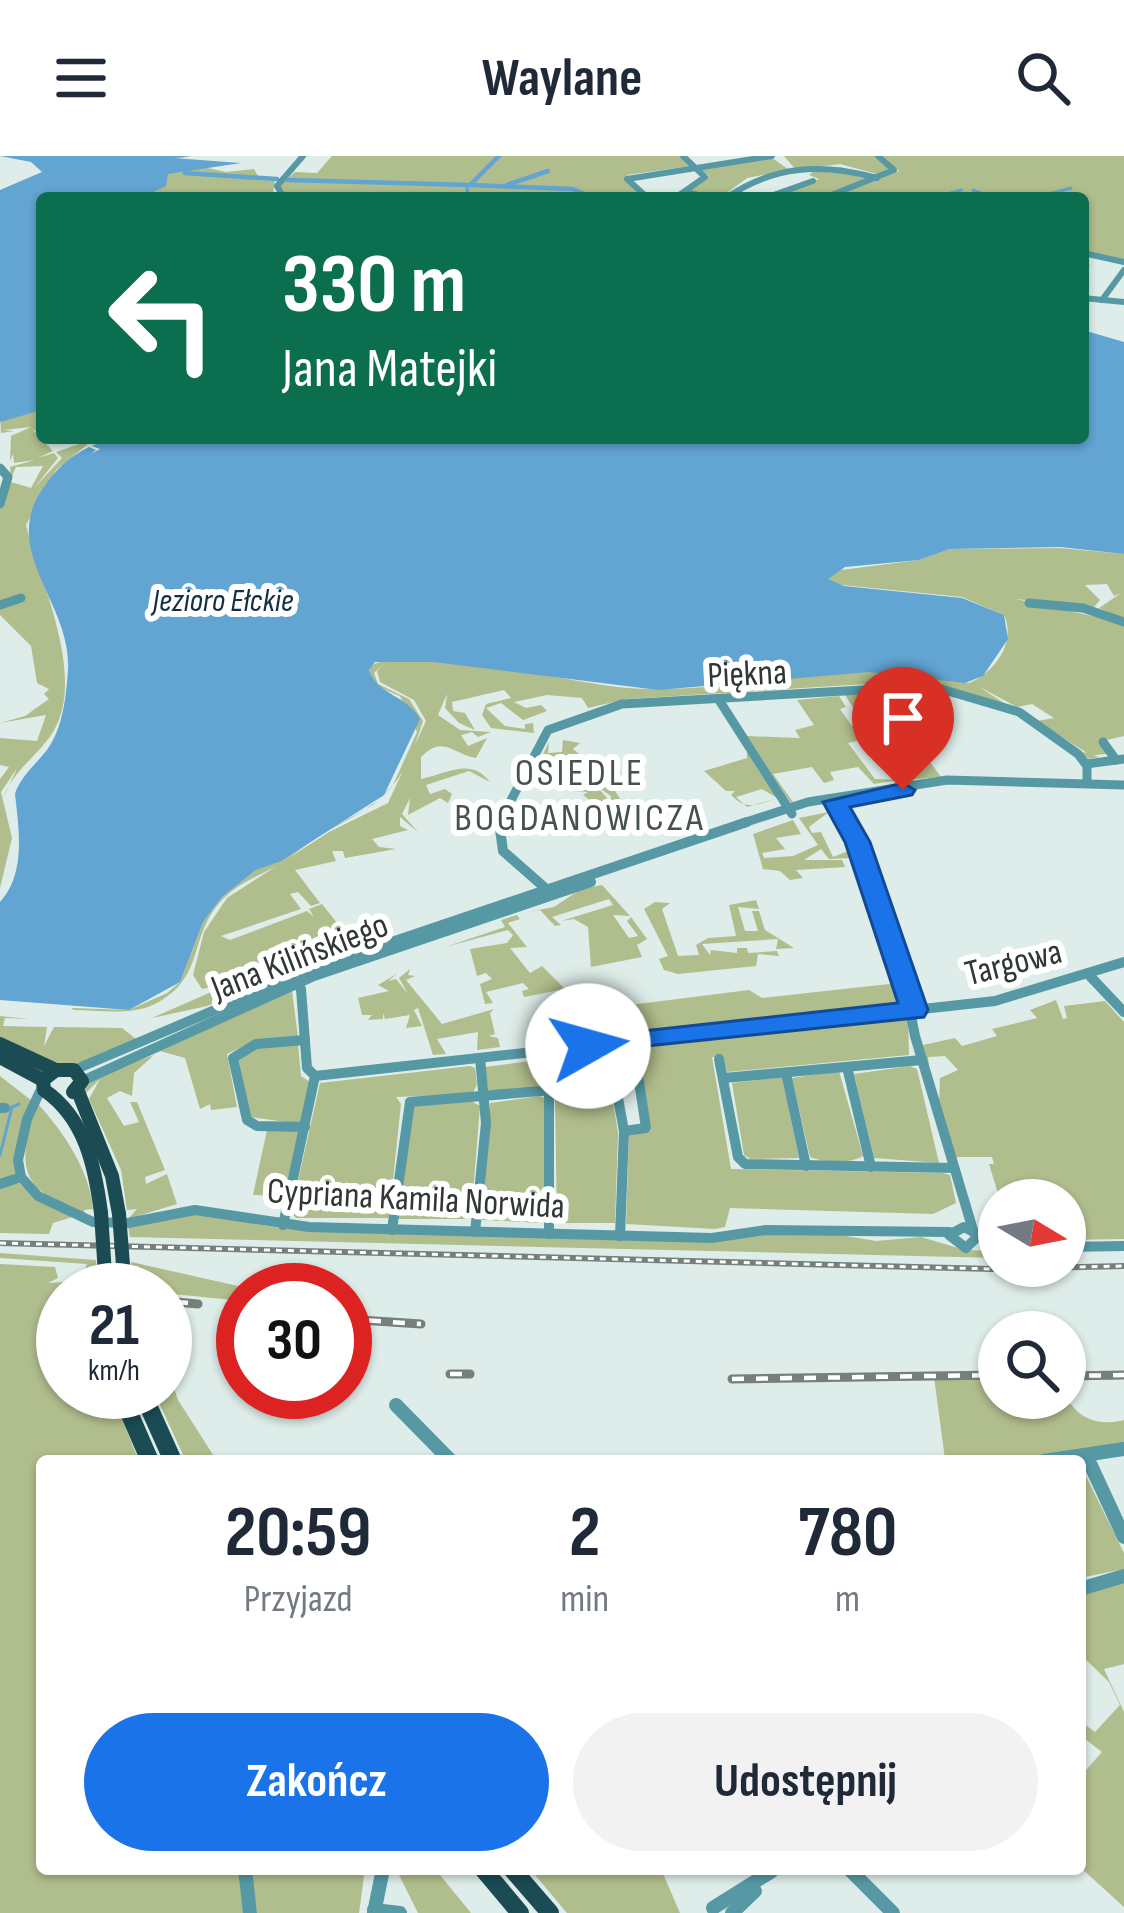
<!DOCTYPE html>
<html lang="pl">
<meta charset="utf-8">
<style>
body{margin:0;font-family:"Sofia Sans Condensed",sans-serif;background:#f2f2f3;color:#1f2937;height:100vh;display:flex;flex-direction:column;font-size:45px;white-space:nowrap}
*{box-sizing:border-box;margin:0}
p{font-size:39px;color:#747a83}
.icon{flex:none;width:66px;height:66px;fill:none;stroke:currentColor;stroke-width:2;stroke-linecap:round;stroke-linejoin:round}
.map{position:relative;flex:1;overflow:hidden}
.details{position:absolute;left:36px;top:1299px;width:1050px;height:420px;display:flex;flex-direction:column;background:#fff;border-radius:12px;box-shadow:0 3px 9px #0004}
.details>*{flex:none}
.hud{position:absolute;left:36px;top:36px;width:1053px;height:252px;border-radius:12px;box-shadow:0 3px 9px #0004;background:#0b6e4f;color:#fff;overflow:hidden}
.needle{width:78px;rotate:100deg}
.tools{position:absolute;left:978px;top:1023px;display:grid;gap:24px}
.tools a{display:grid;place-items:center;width:108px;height:108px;border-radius:50%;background:#fff;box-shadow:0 3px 9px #0004;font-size:60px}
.speed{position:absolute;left:36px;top:1107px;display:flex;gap:24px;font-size:60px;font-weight:700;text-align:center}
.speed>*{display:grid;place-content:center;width:156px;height:156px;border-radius:50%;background:#fff;box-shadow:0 3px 9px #0004;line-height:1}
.speed small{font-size:30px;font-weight:400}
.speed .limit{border:18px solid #d22;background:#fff;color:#111}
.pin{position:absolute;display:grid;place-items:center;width:102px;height:102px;color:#fff;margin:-123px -51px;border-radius:50% 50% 50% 0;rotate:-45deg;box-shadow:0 0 12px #0007}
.pin .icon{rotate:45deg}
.me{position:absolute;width:132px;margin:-66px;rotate:83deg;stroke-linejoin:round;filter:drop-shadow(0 0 9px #0008)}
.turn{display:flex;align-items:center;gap:42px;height:252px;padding:0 48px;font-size:54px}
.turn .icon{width:156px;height:156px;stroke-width:2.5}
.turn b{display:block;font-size:84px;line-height:102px}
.eta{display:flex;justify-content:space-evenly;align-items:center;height:204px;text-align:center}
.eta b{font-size:72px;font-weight:700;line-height:84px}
.cta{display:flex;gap:24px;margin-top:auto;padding:24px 48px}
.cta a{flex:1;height:138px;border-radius:72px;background:#1a73e8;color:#fff;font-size:48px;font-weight:700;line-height:138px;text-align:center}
.cta a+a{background:#f2f2f3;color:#1f2937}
header{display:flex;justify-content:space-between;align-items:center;height:156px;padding:0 48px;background:#fff;font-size:54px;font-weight:700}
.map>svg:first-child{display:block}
.green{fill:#b0bd8c}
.water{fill:#62a4d2}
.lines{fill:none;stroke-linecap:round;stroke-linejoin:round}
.stream{stroke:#62a4d2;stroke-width:3}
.canal{stroke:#62a4d2;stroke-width:4.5}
.minor-far3{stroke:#5699a5;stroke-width:6}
.minor-far2{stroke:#5699a5;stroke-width:9}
.minor-far1{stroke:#5699a5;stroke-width:10}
.minor{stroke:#5699a5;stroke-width:14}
.major-far1{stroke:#1b4b53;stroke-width:14}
.major{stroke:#1b4b53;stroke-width:18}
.rail-far1-casing{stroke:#757f7c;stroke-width:6}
.rail-casing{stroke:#757f7c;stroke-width:9}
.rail-far1{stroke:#fff;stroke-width:3;stroke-dasharray:6;stroke-linecap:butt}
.rail{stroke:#fff;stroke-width:4.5;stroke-dasharray:12;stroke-linecap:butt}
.major-bridge{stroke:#1b4b53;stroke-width:14}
.route{fill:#1a73e8;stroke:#114b97;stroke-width:3}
.labels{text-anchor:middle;stroke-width:12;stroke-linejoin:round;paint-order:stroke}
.far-water-label{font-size:33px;font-style:italic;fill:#123043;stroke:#fff}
.street-label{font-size:36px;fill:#313735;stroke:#fff}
.neighbourhood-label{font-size:39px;letter-spacing:3px;fill:#46524f;stroke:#fff}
</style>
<header><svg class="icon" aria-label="menu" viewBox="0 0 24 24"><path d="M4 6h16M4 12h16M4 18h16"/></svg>Waylane<svg class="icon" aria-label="search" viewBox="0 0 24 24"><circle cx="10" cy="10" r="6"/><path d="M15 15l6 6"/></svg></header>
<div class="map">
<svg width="1124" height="1757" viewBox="0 0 1124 1757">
<rect width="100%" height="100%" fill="#deede9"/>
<!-- green -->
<g class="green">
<polygon points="156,0 191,0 172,4 226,16 254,13 259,22 275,23 273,37 280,42 112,42"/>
<polygon points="332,0 681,0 690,10 627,19 644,42 283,39 280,29 295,16 317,17"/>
<polygon points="784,0 875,0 890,13 880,19 840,8 803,13 841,11 870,23 820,42 770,42 819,23 809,19 813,16 797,15"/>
<polygon points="882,0 1124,0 1124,105 1083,95 1083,42 829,42 899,15"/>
<polygon points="771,1 789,14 747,22 720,42 689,35 709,20 701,13"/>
<path d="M42,236V278L32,273L53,295L38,302L54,297L58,302L34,332L62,302L56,296L94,283L56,314L26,369C40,426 87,520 53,576C38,600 12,615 3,643L17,612L1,636L12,682L0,732V623L9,611L0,609V582L37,585L46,559L0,567L25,560L49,543L44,538L49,533L37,527L31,490L0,459V353L11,326L31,332L43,310L16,311L11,322L10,311L35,304L14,307L13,298L10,305L11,280L31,271L3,274L14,275L1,277L0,257Z"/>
<path d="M1060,392L1124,398V464L1099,452L1121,437L1114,440L1107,428L1085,429L1100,444L1094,451L1016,443L1124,467V580L1107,584V598L1094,599L1099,601L1086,603L1078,595L1087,597L1037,565L1054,562L1032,548L1017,551L978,530L1004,547L900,526L627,543L588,552L582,542L547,539L514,546L526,552L541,549L547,555L523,564L501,547L486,552L505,570L525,573V568L533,567L534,577L491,572L482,559L486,548L511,542L504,534L452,546L453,555L465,557L475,574L459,567L445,552L447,538L438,559L460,574L491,576L478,581L472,576L461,579L468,590L487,582L476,602C453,599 444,578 421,601V623C448,617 471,601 490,626L469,615L426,629L430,638L445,633L452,638L448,647L440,642L408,659L410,642L402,658L418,676L400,661V670L408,674L372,683L379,691L396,693L345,702L343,695H332L336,705L295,714L320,747L311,750L298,736L290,738L301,753L221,780L230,784L307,755L314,761L309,753L322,748L356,791L207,850L152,862L236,825L202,833L193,819L204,776L227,742L329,676L388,647L426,565L414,544L380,526L377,515L386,506L374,517L378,528L409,543L423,565C403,629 388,643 331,673C313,682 296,698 278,709C259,720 238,727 223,743C187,780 207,821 155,848C131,860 99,854 73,854L72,852L129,854L167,837L180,826L203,766L222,741L256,714L373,649L393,629L417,576L400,540C383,533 371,530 369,511C399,488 560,523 603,529C692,543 780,517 869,516C903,516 936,524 969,527C994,517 1017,486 1004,459L962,441L832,428L828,423L833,415L919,404L950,393Z"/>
<polygon points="887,534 906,559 892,566 899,576 906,574 941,621 904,624 911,607 889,578 848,587 875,623 898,624 874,628 858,611 830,616 834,624 824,627 812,611 773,618 793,646 830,636 791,647 790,646 747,580 800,582 795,574 814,569 797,544 839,540 846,551 840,553 852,570 864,568 845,539"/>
<path d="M563,584L580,587L573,593L598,613L610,609L622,617L608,619C612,633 623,651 641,660L648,657L658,661L664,653L674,662H621L626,665L617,668L607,658L611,640L601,633L604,628L595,620L598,616L582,613L568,597L571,605H548L557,616L569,609L576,614L573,607L596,624L577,623L586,634L601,629L599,633L607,642L605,656L583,639L588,636L576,635L539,606L549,586L548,597L562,596Z"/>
<path d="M747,594L777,642L762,633L736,641L747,651L774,643C754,650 746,654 731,639L735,635H726L704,615L747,602Z"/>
<polygon points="829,656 809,671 812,677 821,676 833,701 848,695 851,702 829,703 821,693 804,704 842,704 845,711 796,714 803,722 790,724 780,715 763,713 753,678 793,664 801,678 776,682 785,693 762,697 764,702 793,700 818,689 799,662"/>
<polygon points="602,729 630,760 613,759 629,782 638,780 627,765 631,761 647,783 637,789 642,801 591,811 588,771 574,763 561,765 613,749 609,743 552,761 561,769 555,770 540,754 523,757 554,751 581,733"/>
<polygon points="756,744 759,753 738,751 745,775 758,775 752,755 759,755 765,774 794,792 776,793 778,783 702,788 710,799 711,794 737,797 737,792 747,792 748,797 777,795 779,800 758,798 756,810 678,818 664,814 659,803 668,800 644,753 655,746 670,747 662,753 678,800 699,799 696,789 708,782 736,780 729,749"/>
<polygon points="517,759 520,763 508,767 527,791 510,792 530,817 542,810 565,833 524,841 522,835 529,833 523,827 486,836 493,847 485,848 480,828 492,823 486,817 477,820 470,793 507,787 513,779 508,774 445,791 505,771 501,764"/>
<polygon points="410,813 408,819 415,820 406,824 442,868 494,853 490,857 495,878 489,880 498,882 500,891 477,894 478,876 437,883 446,898 433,899 418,852 414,854 422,870 406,872 410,859 385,863 383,857 383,863 368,864 372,859 362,859 358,842 389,835 378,829 398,817 388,825 396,823 408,838 399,822"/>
<polygon points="898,827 905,849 596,884 590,854 749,834 762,842"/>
<polygon points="292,835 298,881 254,885 227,898 237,951 211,954 210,948 200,953 185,902 160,895"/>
<polygon points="1056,844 1063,863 1067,862 1064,850 1105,845 1124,866 1124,1083 1065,1084 1065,1044 1000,1044 989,1008 994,1008 992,1001 954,1001 939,949 940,922 958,914 945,900 928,901 929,911 923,889 955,882 962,890 997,880 992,873 1037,862 1030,854"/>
<path d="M0,860L29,863L5,862L3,870L47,871L44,890L54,871L122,872L136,883C68,916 68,916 0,884Z"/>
<polygon points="908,863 909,899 727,916 723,900 712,901 731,1013 943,1017 950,1019 956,1047 933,1058 730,1052 725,1071 715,1073 626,1068 629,977 651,975 639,892"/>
<polygon points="298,888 301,920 310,926 300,968 250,961 238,901 256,892"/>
<polygon points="605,895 618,977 615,1067 557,1067 555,943 560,938 488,934 485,911"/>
<polygon points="154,899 134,917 132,940 120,935 107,942 124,970 139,966 130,946 137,946 165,1014 145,1021 146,1028 167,1018 177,1048 128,1063 137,1053 127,1054 121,1014 89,943 100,923 81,942 88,924"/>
<polygon points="470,910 475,912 477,929 472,938 396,941 401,948 389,1062 296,1062 291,1056 320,927"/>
<polygon points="910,910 917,913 939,1007 874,1002 854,918"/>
<path d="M839,915L863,1000C849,1008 825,1007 810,1001L792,922Z"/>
<polygon points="0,920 32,945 23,961 16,1017 0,1025"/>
<polygon points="782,921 799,1002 750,1003 744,999 732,927"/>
<polygon points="539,940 545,942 544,1067 482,1064 490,947"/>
<polygon points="471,945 480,950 471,1063 398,1063 412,950"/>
<path d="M38,948C63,975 90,1015 93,1053L84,1054L85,1059C48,1041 18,1032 27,985C29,972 30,960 38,948Z"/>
<polygon points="267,974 299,975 284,1040 253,1039"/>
<polygon points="19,1027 36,1043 72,1061 53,1067 49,1078 0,1077 0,1030"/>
<polygon points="192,1057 280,1072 840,1079 876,1085 921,1081 965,1094 999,1095 999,1102 130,1081 128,1070"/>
<polygon points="0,1097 96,1104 97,1134 63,1134 63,1236 111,1236 139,1305 42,1305 42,1713 240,1713 245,1757 0,1757 0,1108 55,1111 58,1122 48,1127 81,1125 87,1108 0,1102"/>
<polygon points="131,1106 256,1134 243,1134 243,1145 133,1134"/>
<polygon points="165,1205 178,1244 217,1305 186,1305 154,1236 165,1236"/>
<path d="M934,1221L999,1222V1242H1065V1238C1076,1262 1098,1271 1124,1264V1289L1015,1305H936L945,1303Z"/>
<polygon points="1080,1308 1124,1397 1124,1413 1080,1422"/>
<polygon points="1124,1425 1124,1508 1104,1513 1124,1556 1124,1751 1080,1711 1080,1621 1102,1596 1080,1579 1080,1565 1095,1576 1120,1549 1109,1526 1080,1498 1080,1438"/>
<polygon points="251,1713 365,1713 359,1757 257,1757"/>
<polygon points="396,1713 435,1713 471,1757 418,1757"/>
<polygon points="530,1713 661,1713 680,1757 567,1757"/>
</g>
<!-- water -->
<g class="water">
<polygon points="0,0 191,0 173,2 241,7 168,18 166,30 141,42 42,42 42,254 0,266 0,34 42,16 31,6"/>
<path d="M1083,174L1124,186V398L1060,391L950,393L919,404L845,411L828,423L844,430L962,442L1004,459L1008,483L983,520L965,527L869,516L658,534L434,506H375L369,514C377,539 407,539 420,563L384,639L281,705L256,714L222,741L203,766L180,826L129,854L0,844V746C26,718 19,674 15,638C20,621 36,608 47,594C63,572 66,541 68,514C72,447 0,396 42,334C55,314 68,301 89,291L96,294L91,298L100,293L92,290L108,282H1083Z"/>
</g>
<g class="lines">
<!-- stream -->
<g class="stream">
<polyline points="467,31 468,42"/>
<polyline points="973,34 992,42"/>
<polyline points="934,42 961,34"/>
<polyline points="1034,42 1071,32"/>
<polyline points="1083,110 1088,110"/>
<polyline points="0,999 12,951 19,948"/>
</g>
<!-- canal -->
<g class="canal">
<polyline points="499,0 470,29 573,33 593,42"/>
<polyline points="185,17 277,23"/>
<polyline points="288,24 470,29"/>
<polyline points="507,29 548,15"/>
</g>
<!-- minor-far3 -->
<g class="minor-far3">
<polyline points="685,36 712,42"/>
<polyline points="284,42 277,30 303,0"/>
<polyline points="648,42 627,23 772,0"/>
<polyline points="675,42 705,21 683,0"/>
<path d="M726,42C774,9 822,7 877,22"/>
<polyline points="765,42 813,25"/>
<polyline points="824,42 894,14 878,0"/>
<polyline points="1083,97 1124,106"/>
<polyline points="1083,142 1124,146"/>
<polyline points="1102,144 1124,114"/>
</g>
<!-- minor-far2 -->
<g class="minor-far2">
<polyline points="0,312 8,321 0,348"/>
<polyline points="1029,447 1083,452 1124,466"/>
<polyline points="0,449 21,442"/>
<polyline points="719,544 792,658"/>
<polyline points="1103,586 1116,604"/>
<polyline points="1086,608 1124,603"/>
<polyline points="835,646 848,669"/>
<polyline points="498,669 548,574 622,548 931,530 1019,556 1078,598 1087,610 1087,627"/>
<polyline points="737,669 808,646 947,624 1124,629"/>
</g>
<!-- minor-far1 -->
<g class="minor-far1">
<polyline points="499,666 503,695 544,731"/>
<polyline points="846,666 897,790 915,880 973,1074"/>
<polyline points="1088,818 1124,856"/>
<polyline points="305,884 256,888 233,902 247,964 257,970 305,971"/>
<polyline points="608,888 624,975 620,1080"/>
<polyline points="719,903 738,1001 745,1008 954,1012"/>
<polyline points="847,911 871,1011"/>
<polyline points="74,914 309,814 747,666"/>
<polyline points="786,917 806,1010"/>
<polyline points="315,920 995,845 1124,806"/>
<polyline points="724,922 922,904"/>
<polyline points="82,925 314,820 591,726"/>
<polyline points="42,931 27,963 18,1004 21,1021 38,1040 93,1066 128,1067 195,1054 309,1071 712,1082 766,1074 950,1076"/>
<polyline points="549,935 549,1078"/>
<polyline points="0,952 5,952"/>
<polyline points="624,975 646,972 633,885"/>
<polyline points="0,1028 21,1021"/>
<polyline points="283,1069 315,920 307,912 301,833 295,825"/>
<polyline points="392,1074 410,946 577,932"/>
<polyline points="475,1076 486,967 480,902"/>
<polyline points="978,1080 966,1092 949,1079 964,1071 999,1089"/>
<polyline points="1065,1091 1124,1090"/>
</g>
<!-- minor -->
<g class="minor">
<polyline points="396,1249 451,1305"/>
<polyline points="1086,1299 1124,1381"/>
<polyline points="1044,1305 1124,1293"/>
<polyline points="1080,1433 1124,1420"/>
<polyline points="245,1713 250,1757"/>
<polyline points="849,1713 893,1757"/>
<polyline points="713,1752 772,1715"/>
<polyline points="374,1754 400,1757"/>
<polyline points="374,1757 383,1713"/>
<polyline points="732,1757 755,1735"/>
</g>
<!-- major-far1 -->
<g class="major-far1">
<polyline points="0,888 56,914"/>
<polyline points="0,901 43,924"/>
<path d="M43,924L44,934C85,962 95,1010 101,1057"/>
<polyline points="43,924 56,914 74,914 82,925 73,936"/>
<polyline points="77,933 112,1020 119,1058"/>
</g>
<!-- major -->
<g class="major">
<polyline points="120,1236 150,1305"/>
<polyline points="142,1236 173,1305"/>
<polyline points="483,1713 520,1757"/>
<polyline points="512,1713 550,1757"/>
</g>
<!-- rail-far1 casing -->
<g class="rail-far1-casing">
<g id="rail-far1">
<polyline points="0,1087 992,1113 1124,1110"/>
<polyline points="176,1146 187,1147"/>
</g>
</g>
<!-- rail casing -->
<g class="rail-casing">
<g id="rail">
<polyline points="176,1146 198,1148"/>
<polyline points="345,1163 421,1168"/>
<polyline points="450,1218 470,1218"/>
<polyline points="1065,1220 1124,1219"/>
<polyline points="732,1223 999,1219"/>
</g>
</g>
<!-- rail-far1 -->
<use href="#rail-far1" class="rail-far1"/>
<!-- rail -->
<use href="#rail" class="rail"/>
<!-- major-bridge -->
<g class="major-bridge">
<polyline points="101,1057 106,1134"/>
<polyline points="119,1058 125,1134"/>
</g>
</g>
<!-- route -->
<polygon class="route" points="903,627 915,634 912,639 850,651 870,686 928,854 924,861 579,897 579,884 588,881 898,847 845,686 823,646"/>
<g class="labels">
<!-- far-water labels -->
<g class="far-water-label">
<text x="223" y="455">Jezioro Ełckie</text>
</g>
<!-- street labels -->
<g class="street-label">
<text transform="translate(747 516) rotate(-3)" y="13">Piękna</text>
<text transform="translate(299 799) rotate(-21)" y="13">Jana Kilińskiego</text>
<text transform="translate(1013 805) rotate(-14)" y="13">Targowa</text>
<text transform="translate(416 1041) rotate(3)" y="13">Cypriana Kamila Norwida</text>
</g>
<!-- neighbourhood labels -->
<g class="neighbourhood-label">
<text x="580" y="629">OSIEDLE<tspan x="580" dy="45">BOGDANOWICZA</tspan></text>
</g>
</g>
</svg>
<div class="tools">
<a><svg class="needle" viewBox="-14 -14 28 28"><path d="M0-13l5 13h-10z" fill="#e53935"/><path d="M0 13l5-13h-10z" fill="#747a83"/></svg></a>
<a><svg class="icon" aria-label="search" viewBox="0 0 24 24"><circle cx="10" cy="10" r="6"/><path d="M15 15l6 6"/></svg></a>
</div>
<div class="speed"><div>21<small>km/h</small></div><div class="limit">30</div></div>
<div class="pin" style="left:903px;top:634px;background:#d93025"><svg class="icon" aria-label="arrive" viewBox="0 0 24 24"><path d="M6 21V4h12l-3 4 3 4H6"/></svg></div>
<svg class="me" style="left:588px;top:890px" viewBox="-20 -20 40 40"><circle r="19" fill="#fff"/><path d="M0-13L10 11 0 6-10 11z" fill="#1a73e8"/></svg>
<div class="hud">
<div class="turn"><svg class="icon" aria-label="left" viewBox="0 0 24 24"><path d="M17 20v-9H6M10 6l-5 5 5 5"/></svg><div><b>330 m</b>Jana Matejki</div></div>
</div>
<section class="details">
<div class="eta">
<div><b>20:59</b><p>Przyjazd</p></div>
<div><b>2</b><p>min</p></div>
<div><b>780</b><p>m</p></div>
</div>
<div class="cta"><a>Zakończ</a><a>Udostępnij</a></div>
</section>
</div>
